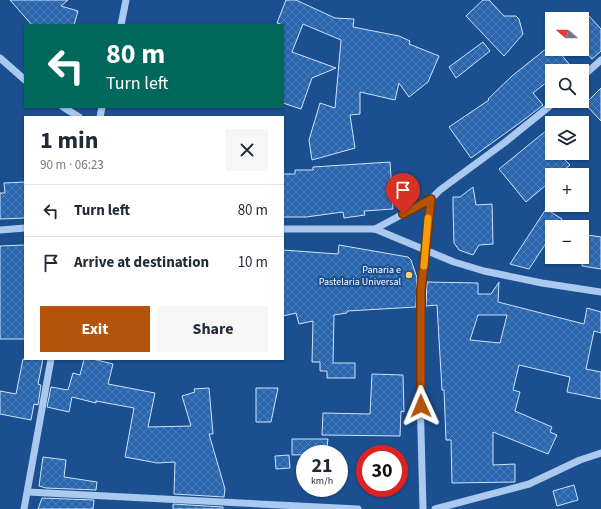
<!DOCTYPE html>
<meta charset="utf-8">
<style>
body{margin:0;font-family:"Source Sans 3",sans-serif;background:#f6f6f7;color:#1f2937;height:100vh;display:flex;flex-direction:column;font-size:15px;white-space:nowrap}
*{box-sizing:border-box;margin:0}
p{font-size:13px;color:#747a83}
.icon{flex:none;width:22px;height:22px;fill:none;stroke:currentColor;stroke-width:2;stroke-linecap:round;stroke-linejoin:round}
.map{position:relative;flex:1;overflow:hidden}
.drawer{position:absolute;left:24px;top:116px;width:260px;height:244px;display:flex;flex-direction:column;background:#fff;border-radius:0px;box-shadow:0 1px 3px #0004}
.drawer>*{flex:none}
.banner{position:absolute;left:24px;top:24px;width:260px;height:84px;border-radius:0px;box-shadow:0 1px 3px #0004;background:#00695c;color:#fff;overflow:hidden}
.needle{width:26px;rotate:290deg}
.buttons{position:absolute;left:545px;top:12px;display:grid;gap:8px}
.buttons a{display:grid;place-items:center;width:44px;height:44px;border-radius:0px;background:#fff;box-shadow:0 1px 3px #0004;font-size:20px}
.speed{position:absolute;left:296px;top:445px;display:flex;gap:8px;font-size:20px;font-weight:700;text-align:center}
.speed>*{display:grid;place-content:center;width:52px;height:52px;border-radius:50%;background:#fff;box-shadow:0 1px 3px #0004;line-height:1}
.speed small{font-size:10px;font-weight:400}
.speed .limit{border:6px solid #d22;background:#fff;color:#111}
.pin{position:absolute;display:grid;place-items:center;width:34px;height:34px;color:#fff;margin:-41px -17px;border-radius:50% 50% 50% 0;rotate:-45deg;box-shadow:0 0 4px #0007}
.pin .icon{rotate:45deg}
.me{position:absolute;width:44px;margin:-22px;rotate:359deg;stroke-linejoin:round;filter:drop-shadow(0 0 3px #0008)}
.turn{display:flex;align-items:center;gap:14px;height:84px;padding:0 16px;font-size:18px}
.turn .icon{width:52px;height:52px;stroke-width:2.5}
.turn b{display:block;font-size:28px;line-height:34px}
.round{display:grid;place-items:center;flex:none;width:42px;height:42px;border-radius:0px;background:#f6f6f7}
.headline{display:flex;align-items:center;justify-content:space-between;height:68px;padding:0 16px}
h1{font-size:24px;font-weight:700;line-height:30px}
.button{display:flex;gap:8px;margin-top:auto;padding:8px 16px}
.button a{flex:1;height:46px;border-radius:0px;background:#b45309;color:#fff;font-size:16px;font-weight:700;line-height:46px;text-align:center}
.button a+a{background:#f6f6f7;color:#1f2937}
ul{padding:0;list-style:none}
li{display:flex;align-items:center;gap:12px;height:52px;padding:0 16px;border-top:1px solid #e0e1e3}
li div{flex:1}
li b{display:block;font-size:15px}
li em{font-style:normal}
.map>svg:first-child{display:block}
.building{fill:url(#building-cross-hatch);stroke:#cfe3fa;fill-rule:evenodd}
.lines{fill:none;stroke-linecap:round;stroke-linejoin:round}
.minor{stroke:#a9c9ee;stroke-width:7}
.route-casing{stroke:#753606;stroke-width:10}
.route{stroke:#b45309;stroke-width:7}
.slow{stroke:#f59e0b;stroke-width:7}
.poi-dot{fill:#ffd166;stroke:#1b4f8f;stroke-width:1.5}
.labels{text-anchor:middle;stroke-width:4;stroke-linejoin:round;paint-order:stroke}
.poi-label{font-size:10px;fill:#fff;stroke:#1b4f8f;text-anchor:end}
</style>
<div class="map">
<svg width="601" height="509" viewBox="0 0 601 509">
<defs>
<pattern id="building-cross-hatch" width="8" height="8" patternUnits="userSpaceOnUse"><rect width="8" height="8" fill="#2a66ad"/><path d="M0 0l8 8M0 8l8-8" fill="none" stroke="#4a7db9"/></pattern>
</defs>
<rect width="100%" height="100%" fill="#1b4f8f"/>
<!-- building -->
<g class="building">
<polygon points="10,0 68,0 61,6 78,11 74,25 32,25"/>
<polygon points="286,0 296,0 335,18 354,19 353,27 399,36 410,41 409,44 439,56 428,82 409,97 399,83 395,100 360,92 360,114 350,115 355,148 312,160 309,140 320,103 335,108 341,40 303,24 292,52 336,68 312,78 301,109 283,103 283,25 277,23"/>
<polygon points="483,0 489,0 504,16 516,16 519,19 523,34 504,56 466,16"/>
<polygon points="589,16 601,29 601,51 592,59 582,48 582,23"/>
<polygon points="483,42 490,51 456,78 449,67"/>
<polygon points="552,44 552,49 557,49 569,64 560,71 552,71 552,78 533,93 543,105 521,122 471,158 449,127 489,100 488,99 512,76"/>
<polygon points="601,88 601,121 585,104"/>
<polygon points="552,126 552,153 558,153 570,165 558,175 552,175 552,180 526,202 499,169"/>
<polygon points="390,162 393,209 364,211 365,215 344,218 343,212 306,217 283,217 283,174 295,174 295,170 313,170 313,167"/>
<polygon points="25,182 25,218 0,219 0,193 5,193 4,183"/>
<polygon points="473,187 476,205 492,204 493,244 479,245 473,255 459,250 454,243 453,207 453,197 460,197"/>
<polygon points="546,209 562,219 557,227 552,227 552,234 529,269 510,264"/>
<polygon points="587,235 601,237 601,269 582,266"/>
<polygon points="25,245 25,339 0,339 0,246"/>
<polygon points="339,245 408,257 411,260 417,278 416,307 347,311 347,313 334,315 333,363 355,363 355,378 327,378 327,371 320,371 320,362 312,362 313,321 299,324 296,313 283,316 283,250 338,254"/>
<path d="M427,282L478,283V294H491L499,282L498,302L584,324L587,308L601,312V333L594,331L586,369L601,372V399L567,392L570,377L519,365L513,390L520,392L515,411L552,427L550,432L557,435L548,454L493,432V465L515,464V482L452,483L451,440H446L444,390H442L437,305L426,306ZM478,315H507L500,343L470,340Z"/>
<polygon points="23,359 43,359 38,384 41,385 38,405 34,404 31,420 0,414 0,391 16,394"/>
<polygon points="84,359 93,359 113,364 108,384 155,393 148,427 191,426 182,396 195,392 194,389 209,388 213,434 209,434 225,489 224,497 174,494 175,462 157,463 125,457 134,408 96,401 96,403 72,397 69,412 47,407 51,387 68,390 73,373 80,375"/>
<polygon points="372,374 403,375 404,412 401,411 400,436 322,435 323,413 370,414"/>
<polygon points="256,388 278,388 271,422 256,422"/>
<polygon points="292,439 328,439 326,454 292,455"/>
<polygon points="289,455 290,468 276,469 275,456"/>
<polygon points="43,457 66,460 64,477 97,482 96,490 46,488 39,486"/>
<polygon points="574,485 578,500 557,506 553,491"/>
<polygon points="42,498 94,500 93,509 38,509"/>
<polygon points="173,504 223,507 223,509 173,509"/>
</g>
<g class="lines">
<!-- minor -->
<g class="minor">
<polyline points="121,25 126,0"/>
<polyline points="0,58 25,80"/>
<polyline points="582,77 601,60"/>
<polyline points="63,107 79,117"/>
<polyline points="100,117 102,107"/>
<polyline points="283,229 375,229 454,262 484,271 542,283 601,292"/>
<polyline points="375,229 431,199 440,190 504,143 556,101"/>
<polyline points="0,230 25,228"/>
<polyline points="28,492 358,509"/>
<polyline points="24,509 51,359"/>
<polyline points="423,509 420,392 421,290 431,199"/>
<polyline points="435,509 529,484 580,460 601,453"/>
</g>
</g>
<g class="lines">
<!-- route casing -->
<g class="route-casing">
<polyline id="route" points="403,214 431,199 421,290 421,406"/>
</g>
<!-- route -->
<use href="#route" class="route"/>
<!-- slow -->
<polyline class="slow" points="424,266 428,218"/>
</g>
<!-- markers -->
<circle class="poi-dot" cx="409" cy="275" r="4"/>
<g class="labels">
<!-- poi labels -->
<g class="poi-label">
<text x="401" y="273">Panaria e<tspan x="401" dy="12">Pastelaria Universal</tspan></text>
</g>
</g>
</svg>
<div class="buttons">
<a><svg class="needle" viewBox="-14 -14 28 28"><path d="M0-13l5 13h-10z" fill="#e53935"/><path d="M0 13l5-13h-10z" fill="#747a83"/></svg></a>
<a><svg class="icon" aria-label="search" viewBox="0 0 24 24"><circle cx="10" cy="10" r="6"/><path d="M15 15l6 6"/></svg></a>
<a><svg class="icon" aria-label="layers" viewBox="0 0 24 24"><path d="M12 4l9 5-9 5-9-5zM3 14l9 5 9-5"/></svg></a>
<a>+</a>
<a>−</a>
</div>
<div class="speed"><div>21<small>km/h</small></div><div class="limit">30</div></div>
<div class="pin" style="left:403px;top:214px;background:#d93025"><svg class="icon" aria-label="arrive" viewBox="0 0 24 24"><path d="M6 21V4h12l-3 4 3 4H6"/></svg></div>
<svg class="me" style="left:421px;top:406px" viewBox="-20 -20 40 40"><path d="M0-17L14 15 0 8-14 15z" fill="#b45309" stroke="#fff" stroke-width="4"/></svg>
<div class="banner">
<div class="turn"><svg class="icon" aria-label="left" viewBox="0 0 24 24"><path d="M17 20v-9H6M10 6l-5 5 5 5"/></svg><div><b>80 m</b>Turn left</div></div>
</div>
<section class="drawer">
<div class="headline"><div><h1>1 min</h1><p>90 m · 06:23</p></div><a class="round"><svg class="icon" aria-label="close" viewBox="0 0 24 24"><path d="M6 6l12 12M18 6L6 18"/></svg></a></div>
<ul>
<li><svg class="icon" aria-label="left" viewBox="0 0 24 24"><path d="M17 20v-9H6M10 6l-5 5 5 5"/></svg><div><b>Turn left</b></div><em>80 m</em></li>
<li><svg class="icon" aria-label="arrive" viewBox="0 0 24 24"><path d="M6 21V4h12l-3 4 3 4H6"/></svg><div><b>Arrive at destination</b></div><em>10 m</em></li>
</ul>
<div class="button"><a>Exit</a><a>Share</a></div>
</section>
</div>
